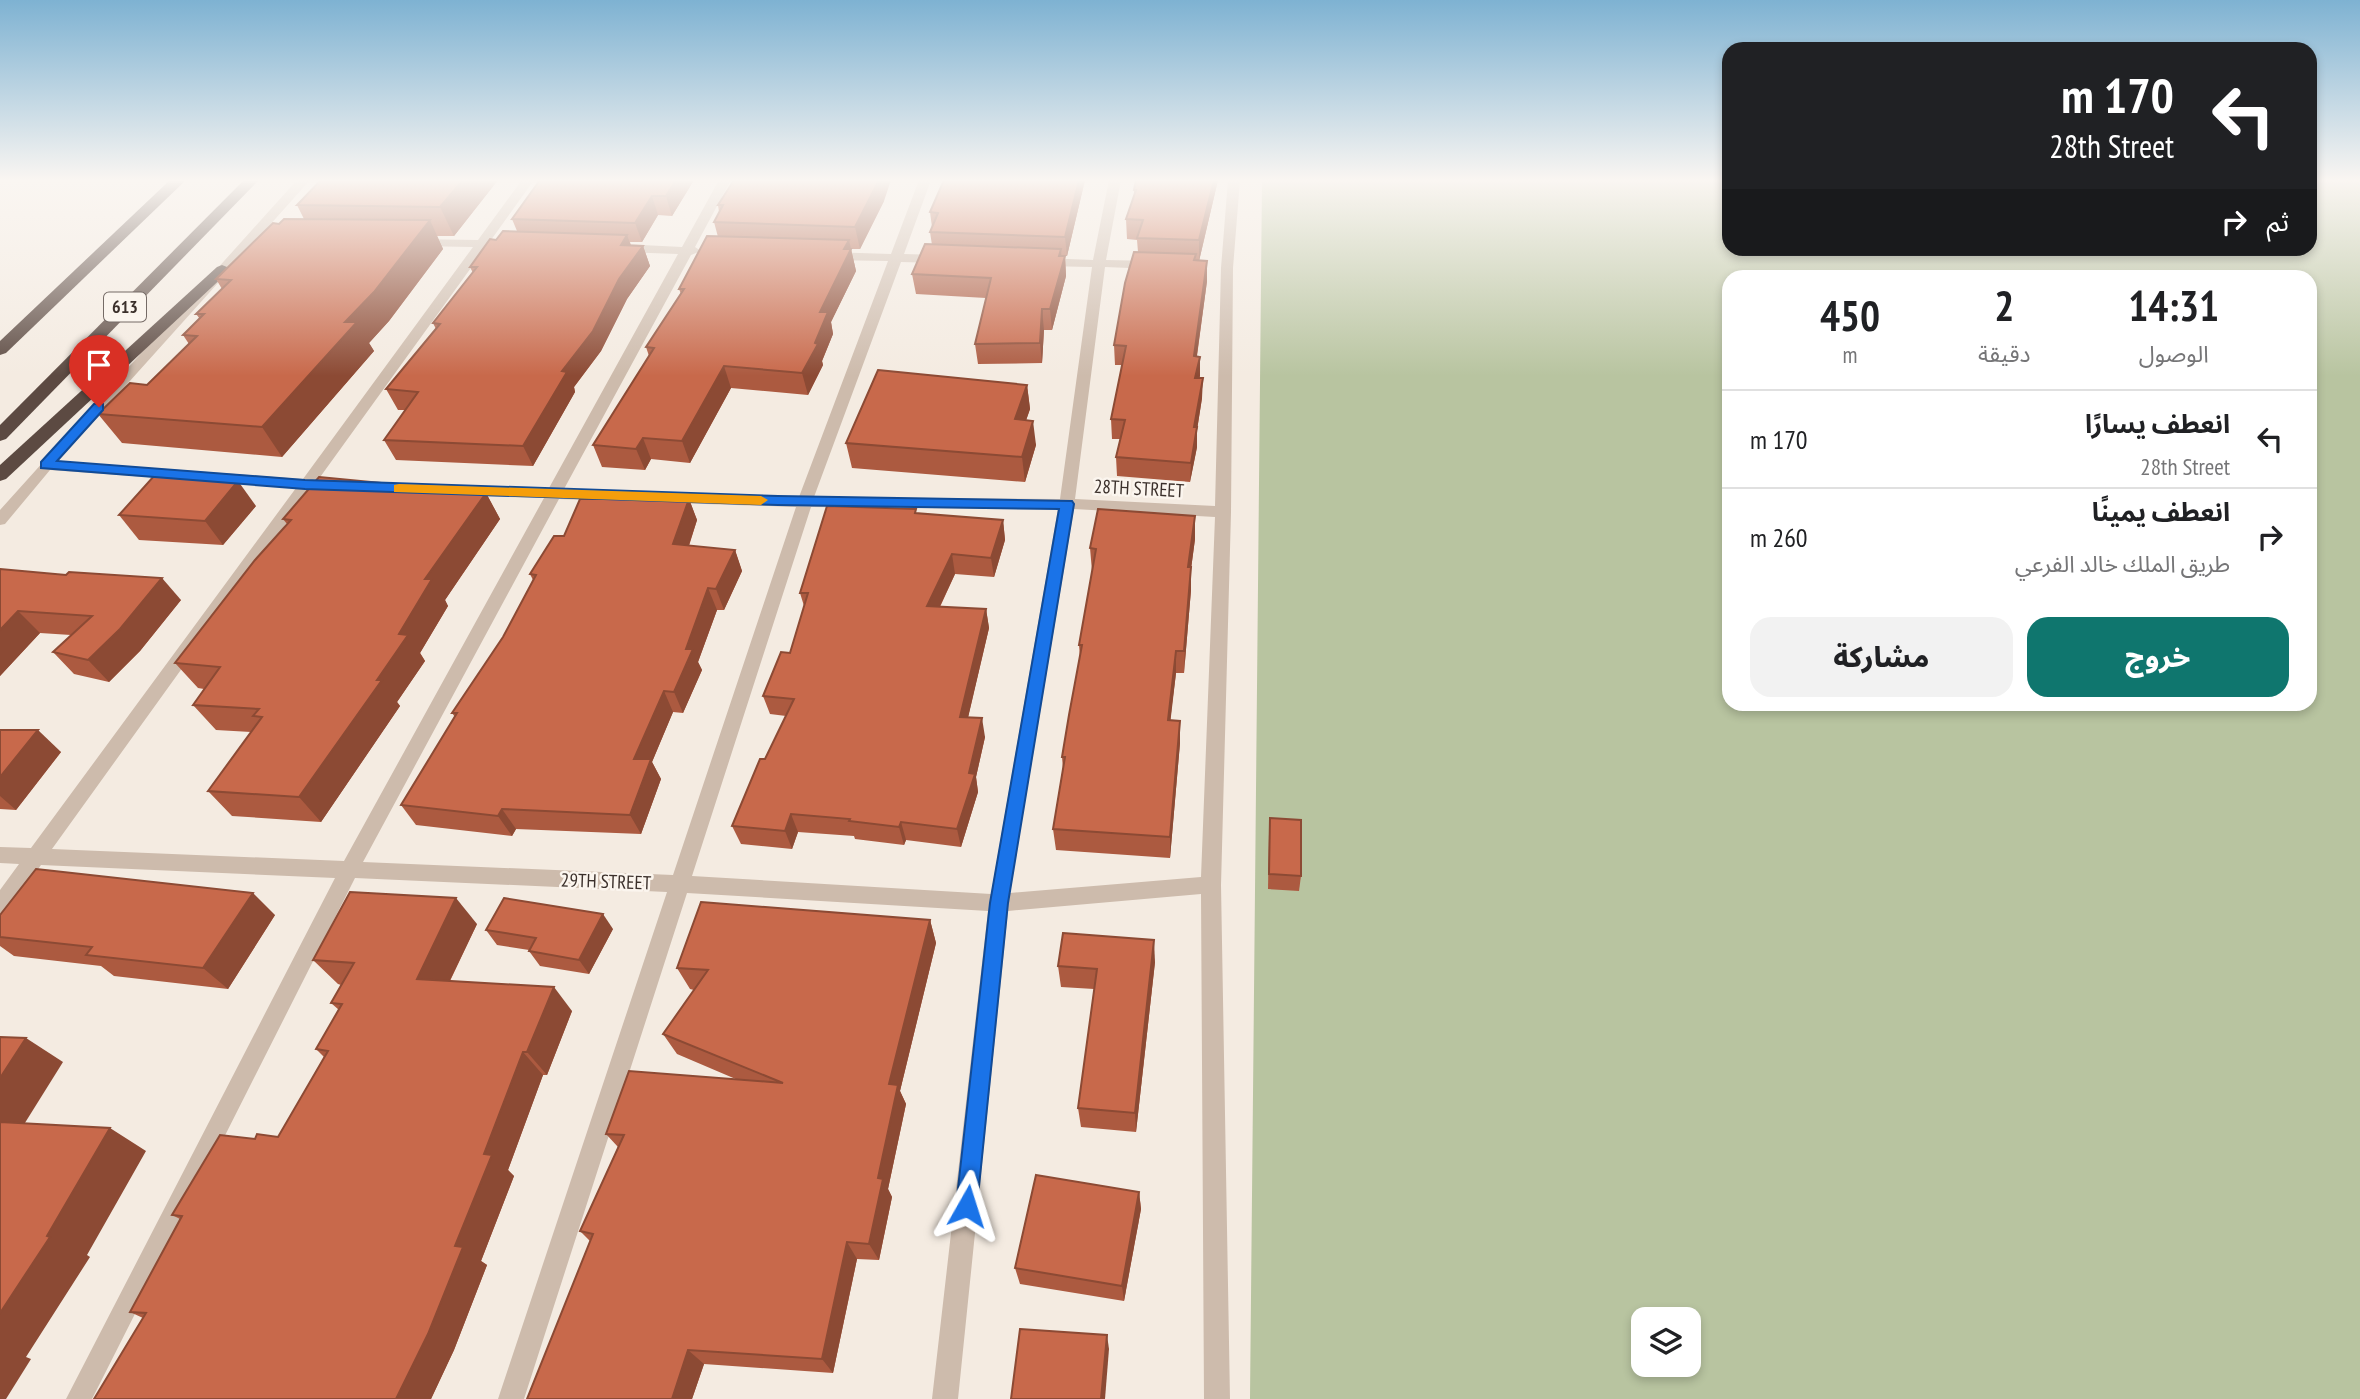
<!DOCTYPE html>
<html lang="ar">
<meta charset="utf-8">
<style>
body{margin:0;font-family:"PT Sans Narrow","Noto Sans Arabic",sans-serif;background:#f2f2f2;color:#202124;direction:rtl;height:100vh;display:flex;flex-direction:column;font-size:26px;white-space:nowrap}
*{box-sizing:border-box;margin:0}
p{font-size:23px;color:#757577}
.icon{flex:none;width:38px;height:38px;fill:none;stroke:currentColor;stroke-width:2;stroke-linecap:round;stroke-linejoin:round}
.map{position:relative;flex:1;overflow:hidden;direction:ltr}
.details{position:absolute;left:1722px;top:270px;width:595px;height:441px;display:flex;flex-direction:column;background:#fff;border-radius:21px;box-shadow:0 4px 10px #0003;direction:rtl}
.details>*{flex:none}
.hud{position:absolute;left:1722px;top:42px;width:595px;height:214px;border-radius:21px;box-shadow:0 4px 10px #0003;direction:rtl;background:#202124;color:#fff;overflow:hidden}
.buttons{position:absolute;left:1631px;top:1307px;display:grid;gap:14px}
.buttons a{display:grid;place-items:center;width:70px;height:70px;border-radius:14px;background:#fff;box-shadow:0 4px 10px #0003;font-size:35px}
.pin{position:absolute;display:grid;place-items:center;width:60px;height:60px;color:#fff;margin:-72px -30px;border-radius:50% 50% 50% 0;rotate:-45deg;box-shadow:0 0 7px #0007}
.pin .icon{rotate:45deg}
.me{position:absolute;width:77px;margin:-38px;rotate:6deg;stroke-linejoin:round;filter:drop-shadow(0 0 5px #0008)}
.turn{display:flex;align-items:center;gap:24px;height:147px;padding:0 28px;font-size:32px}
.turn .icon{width:91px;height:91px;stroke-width:2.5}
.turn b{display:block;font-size:49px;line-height:60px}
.then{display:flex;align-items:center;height:66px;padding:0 28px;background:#0003;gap:14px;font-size:26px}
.eta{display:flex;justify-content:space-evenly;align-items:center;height:119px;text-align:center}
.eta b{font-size:42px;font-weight:800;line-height:49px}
.button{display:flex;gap:14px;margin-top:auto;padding:14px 28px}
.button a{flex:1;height:80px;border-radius:21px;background:#0f766e;color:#fff;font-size:28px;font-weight:800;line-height:80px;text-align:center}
.button a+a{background:#f2f2f2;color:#202124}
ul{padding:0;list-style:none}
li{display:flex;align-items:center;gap:21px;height:98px;padding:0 28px;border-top:2px solid #e0e0e0}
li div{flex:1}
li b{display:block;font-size:26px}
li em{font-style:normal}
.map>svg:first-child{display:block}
.green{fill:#b8c4a0;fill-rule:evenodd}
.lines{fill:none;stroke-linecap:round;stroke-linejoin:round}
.minor{fill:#cdbbac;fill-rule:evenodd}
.highway{fill:#5c4a42;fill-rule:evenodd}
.wall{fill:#ac5a40}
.shaded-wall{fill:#8c4a34}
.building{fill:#c8694b;stroke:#8c4a34;stroke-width:2}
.route{fill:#1a73e8;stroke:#114b97;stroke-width:2}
.slow{fill:#f59e0b}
.labels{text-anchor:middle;stroke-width:5;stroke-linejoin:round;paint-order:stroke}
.shield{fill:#fbf5ee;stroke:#756b66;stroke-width:2}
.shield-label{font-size:18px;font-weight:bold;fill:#3b302b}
.street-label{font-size:19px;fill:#3b302b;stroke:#fbf5ee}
</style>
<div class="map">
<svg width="2360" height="1399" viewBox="0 0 2360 1399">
<rect width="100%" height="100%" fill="#f4ebe1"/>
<!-- green -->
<path class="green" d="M1262,180H1729V248H2310V180H2360V1399H1250ZM1729,276H2310V704H1729ZM1643,1320H1689V1365H1643Z"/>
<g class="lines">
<!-- minor -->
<path class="minor" d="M297,180H310L260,236L283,237V243L253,244L58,461L303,479L473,247L416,246L410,242L412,239L478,240L522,180H534L491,240L514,241V247H486L318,480L340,482L343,486L340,490L311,489L52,849L344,861L544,498L447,495L439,490L447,485L549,488L678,254L622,252L616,248L622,244L682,247L719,180H731L695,247L701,251L691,255L564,489L799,497L888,261L828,260L822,256L828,252L891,254L919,180H931L904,254L940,255L946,259L940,263L901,262L814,497L1060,499L1092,267L1042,266L1036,262L1042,258L1093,260L1109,180H1121L1106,260L1154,261L1160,265L1154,269L1105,267L1075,499L1215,506L1221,268L1228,180H1240L1233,268L1231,512L1221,885L1230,1399H1204L1201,894L1008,911L958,1399H932L988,911L687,893L524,1399H498L667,892L355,878L92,1399H66L335,878L41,865L7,912L0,915V890L19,864L0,863V847L31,848L296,488L50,470L5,524L0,525V510ZM559,499L796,507L673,875L363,862ZM811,507L1058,509L991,894L692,876ZM1074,509L1215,517L1201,877L1010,893Z"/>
<!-- highway -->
<g class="highway">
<polygon points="170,180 186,180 6,353 0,355 0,341"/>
<polygon points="244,180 259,180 6,439 0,441 0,425"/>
<polygon points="222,265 227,267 230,270 227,273 6,479 0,481 0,465 217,267"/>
</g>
</g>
<!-- wall -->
<g class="wall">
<polygon points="321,180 498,180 454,236 437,236 443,249 389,321 369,343 374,351 282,457 122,443 98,414 147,385 189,344 183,335 200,319 196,314 222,289 216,279 279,224 304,219 297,205"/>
<polygon points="539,180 694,180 672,216 658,215 642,242 630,242 631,246 643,246 650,266 627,299 601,351 574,387 575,392 533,466 396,460 384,440 406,410 398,410 386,389 436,329 433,323 473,273 470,267 496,240 517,231 512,219 539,182"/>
<polygon points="1085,180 1067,256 1065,256 1066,276 1052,330 1044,330 1042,363 978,364 975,344 986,298 916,294 912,274 932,245 930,232 932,227 930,212"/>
<polygon points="1218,180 1199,261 1207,261 1207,281 1197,356 1202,398 1197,430 1197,447 1190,482 1117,476 1116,457 1120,439 1112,439 1111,419 1122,365 1115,365 1114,345 1138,252 1137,240 1127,239 1126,219 1134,197 1134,190"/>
<polygon points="884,201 860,249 851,249 856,271 831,322 833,334 822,361 823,365 808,395 731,388 690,463 651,459 645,470 602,467 593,445 649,356 646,347 681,294 679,289 718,237 714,222 719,212 718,205"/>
<polygon points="1027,385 1030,409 1026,420 1036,445 1025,482 852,468 846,443"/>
<polygon points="486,493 500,519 445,600 448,606 420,653 425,661 397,702 400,706 321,822 232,816 208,791 251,732 216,730 193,705 204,689 198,688 175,663 287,524 283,519"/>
<polygon points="689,499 697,520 689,546 735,550 742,571 724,610 717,610 698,662 702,670 683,713 673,712 652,762 661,779 641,834 516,829 512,836 416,825 401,805 455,717 452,713 503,637 533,580 530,574 564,536"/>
<polygon points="256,506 223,545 139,540 119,515"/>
<polygon points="916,513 1003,520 1005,540 994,577 955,574 940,607 986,609 989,628 968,717 985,737 976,777 978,792 961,847 906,840 904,845 855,839 854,836 798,832 792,849 741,844 732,826 786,716 770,714 763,696 790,653 804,606 800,593"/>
<polygon points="1195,516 1195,539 1191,569 1191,590 1184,673 1176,673 1170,721 1180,743 1170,858 1056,850 1053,829 1063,769 1062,757 1080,657 1079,645 1092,571 1090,548"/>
<polygon points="0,569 181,600 140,651 109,682 74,674 53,652 71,635 40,633 0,676"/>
<polygon points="0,730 61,752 16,810 0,809"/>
<polygon points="1270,818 1301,876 1299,891 1268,889 1269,834"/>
<polygon points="0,915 275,915 228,989 114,976 101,966 14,956 0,946"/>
<polygon points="930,920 936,943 900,1091 906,1104 888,1189 892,1197 879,1260 857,1259 833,1373 704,1364 692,1399 527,1399 590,1241 580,1231 618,1147 606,1134 738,1080 677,1054 663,1034 694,990 690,989 677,968"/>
<polygon points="477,924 450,981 572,1011 547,1075 543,1075 508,1170 514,1176 481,1261 487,1265 454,1350 431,1399 94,1399 143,1318 130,1312 180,1219 172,1215 255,1139 278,1137 324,1057 316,1049 339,1010 331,1003 341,985 338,984 313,960"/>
<polygon points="613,929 589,974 540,966 529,951 529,950 497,945 486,930"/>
<polygon points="1155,962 1136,1132 1081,1127 1078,1108 1094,989 1061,987 1058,966"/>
<polygon points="1139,1192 1141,1209 1124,1301 1020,1284 1015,1268"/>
</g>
<!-- shaded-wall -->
<g class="shaded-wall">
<polygon points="463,180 498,180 454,236 440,207"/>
<polygon points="676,180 694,180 672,216 666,196"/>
<polygon points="879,180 891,180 884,201 860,249 855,227"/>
<polygon points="1079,180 1085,180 1067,256 1065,237"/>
<polygon points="1214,180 1218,180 1199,261 1199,240"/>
<polygon points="652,196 658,215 642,242 635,223"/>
<polygon points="430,220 443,249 389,321 369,343 374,351 282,457 262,427 345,322"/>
<polygon points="627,235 634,254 621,245"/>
<polygon points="849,240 856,271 831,322 833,334 822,361 823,365 808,395 802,373 815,343 820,312 844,249"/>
<polygon points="643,246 650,266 627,299 601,351 574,387 575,392 533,466 523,446 562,371 619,279"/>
<polygon points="1061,249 1062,265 1065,256 1066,276 1052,330 1050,309 1059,256"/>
<polygon points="1207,261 1207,281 1194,376 1194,356"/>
<polygon points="1042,309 1044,330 1042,363 1040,343"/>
<polygon points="1200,357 1200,376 1195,397 1195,378"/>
<polygon points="724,366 731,388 690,463 682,441"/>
<polygon points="1203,378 1202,398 1197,430 1197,447 1190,482 1191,463 1194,427"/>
<polygon points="1027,385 1030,409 1018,444 1015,419"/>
<polygon points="1033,421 1036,445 1025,482 1022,457"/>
<polygon points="643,438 651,459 645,470 636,449"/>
<polygon points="238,481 256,506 223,545 205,521"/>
<polygon points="486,493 500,519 445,600 448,606 420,653 425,661 397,702 400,706 321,822 299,797 377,680 425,579"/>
<polygon points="689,499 697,520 682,566 673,544"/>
<polygon points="1195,516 1195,539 1191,569 1191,590 1184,673 1188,567"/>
<polygon points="1003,520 1005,540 994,577 991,558"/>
<polygon points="735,550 742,571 724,610 716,589"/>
<polygon points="952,554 955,574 931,625 927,606"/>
<polygon points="162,578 181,600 140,651 109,682 88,660"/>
<polygon points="708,588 717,610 698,662 702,670 683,713 674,692 686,649"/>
<polygon points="986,609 989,628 964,735 960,717"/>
<polygon points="18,611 40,633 0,676 0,630"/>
<polygon points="1176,651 1176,673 1168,742 1168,720"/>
<polygon points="664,691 673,712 652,762 661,779 641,834 630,815 634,759"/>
<polygon points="982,718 985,737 976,777 978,792 961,847 957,829 969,773"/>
<polygon points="1180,721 1180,743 1170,858 1170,837"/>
<polygon points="38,730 61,752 16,810 0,796 0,777"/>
<polygon points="502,809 516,829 512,836 498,816"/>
<polygon points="791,814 798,832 792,849 785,831"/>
<polygon points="901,822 906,840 904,845 899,827"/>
<polygon points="253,893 275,915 228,989 203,968"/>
<polygon points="456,898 477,924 439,1003 417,979"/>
<polygon points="603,914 613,929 589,974 579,960"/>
<polygon points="930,920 936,943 900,1091 906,1104 888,1189 892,1197 879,1260 869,1244 889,1084"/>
<polygon points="1154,940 1155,962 1136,1132 1135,1113"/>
<polygon points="554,987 572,1011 547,1075 527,1052"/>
<polygon points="26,1038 63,1062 13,1142 0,1135 0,1078"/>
<polygon points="523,1052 543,1075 508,1170 514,1176 481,1261 487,1265 454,1350 431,1399 396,1399 455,1246 484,1154"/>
<polygon points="110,1128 146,1151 87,1255 90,1257 26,1357 31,1359 6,1399 0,1399 0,1313"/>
<polygon points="1139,1192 1141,1209 1124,1301 1122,1286"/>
<polygon points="847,1242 857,1259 833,1373 822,1359"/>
<polygon points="1107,1335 1109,1349 1105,1399 1101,1399"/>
<polygon points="688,1350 704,1364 692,1399 672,1399"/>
</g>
<!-- building -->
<g class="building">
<polygon points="321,180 463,180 440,207 297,205"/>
<polygon points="540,180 676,180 666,196 652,196 635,223 512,219"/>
<polygon points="734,180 879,180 855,227 714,222 723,205 718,205"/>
<polygon points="944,180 1079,180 1065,237 930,232 938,213 930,212"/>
<polygon points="1136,180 1214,180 1199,240 1137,238 1143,220 1126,219 1136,190 1134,190"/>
<polygon points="284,219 430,220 374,292 345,322 357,322 262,427 98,414 130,383 147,385 197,336 183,335 204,314 196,314 231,280 216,279 273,223 279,224"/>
<polygon points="503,231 627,235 621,245 643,246 619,279 593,331 562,371 567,372 523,446 384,440 418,392 386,389 440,324 433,323 477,267 470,267 490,239 496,240"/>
<polygon points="707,236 849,240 844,249 851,249 820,312 828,312 815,343 818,344 802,373 724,366 682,441 643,438 636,449 593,445 654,348 646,347 684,289 679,289"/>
<polygon points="925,244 1061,249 1059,256 1065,256 1050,309 1042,309 1040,343 975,344 991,278 912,274"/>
<polygon points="1134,252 1196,254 1194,260 1207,261 1194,356 1200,357 1195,378 1203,378 1194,427 1197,427 1191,463 1116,457 1125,420 1111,419 1126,346 1114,345 1125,283"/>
<polygon points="878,370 1027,385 1015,419 1033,421 1022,457 846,443"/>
<polygon points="154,476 238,481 205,521 119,515"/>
<polygon points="319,477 486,493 425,579 432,579 399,634 408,635 377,680 382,680 299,797 208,791 262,717 253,716 259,709 193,705 220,667 175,663 255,560 291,520 283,519"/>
<polygon points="580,499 689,499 673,544 735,550 716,589 708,588 686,649 693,649 674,692 664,691 634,759 651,759 630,815 502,809 498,816 401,805 457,713 452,713 503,637 536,575 530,574 554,536 564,536"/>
<polygon points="827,506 916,509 915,513 1003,520 991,558 952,554 927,606 986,609 960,717 982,718 969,773 975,774 957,829 901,822 899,827 849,821 850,819 791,814 785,831 732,826 760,759 765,759 794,699 763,696 781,652 790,653 808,593 800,593"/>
<polygon points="1098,509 1195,516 1188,567 1191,567 1184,651 1176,651 1168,720 1180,721 1170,837 1053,829 1065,757 1062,757 1069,715 1082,645 1079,645 1096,549 1090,548"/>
<polygon points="0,569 66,575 69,572 162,578 120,629 88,660 53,652 92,616 18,611 0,630"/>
<polygon points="0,730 38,730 0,777"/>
<polygon points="1270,818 1301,820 1301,876 1269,874"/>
<polygon points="36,869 253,893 203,968 86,955 92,947 0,937 0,915"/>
<polygon points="350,892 456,898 417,979 554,987 527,1052 523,1052 484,1154 492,1155 455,1246 463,1247 428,1334 396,1399 94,1399 146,1313 130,1312 182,1216 172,1215 220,1135 255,1139 257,1134 278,1137 328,1051 316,1049 342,1004 331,1003 354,963 313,960"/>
<polygon points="504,898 603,914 579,960 529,951 536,938 486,930"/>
<polygon points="701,902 930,920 889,1084 898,1085 878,1178 883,1179 869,1244 847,1242 822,1359 688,1350 672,1399 527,1399 593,1234 580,1231 624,1135 606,1134 629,1071 783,1083 663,1034 708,970 677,968"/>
<polygon points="1063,933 1154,940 1135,1113 1078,1108 1097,969 1058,966"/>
<polygon points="0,1037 26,1038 0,1078"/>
<polygon points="0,1122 110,1128 47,1236 50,1237 0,1313"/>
<polygon points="1036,1175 1139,1192 1122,1286 1015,1268"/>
<polygon points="1020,1329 1107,1335 1101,1399 1011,1399"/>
</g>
<!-- sky -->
<linearGradient id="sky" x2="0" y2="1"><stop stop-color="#7eb2d2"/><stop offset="0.48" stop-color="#faf6f2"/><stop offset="1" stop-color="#faf6f2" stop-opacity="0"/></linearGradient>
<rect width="2360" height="376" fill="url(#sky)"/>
<!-- route -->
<polygon class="route" points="99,403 103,404 103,410 57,461 305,480 778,496 1072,501 1074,504 1008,903 977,1206 974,1214 967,1217 959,1214 956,1206 990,903 1059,509 778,505 305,489 41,468 41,462 94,404"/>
<!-- slow -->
<polygon class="slow" points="399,484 761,496 768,500 761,505 394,492 394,485"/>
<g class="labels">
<!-- shield labels -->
<rect class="shield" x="104" y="292.5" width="42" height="29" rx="5"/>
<g class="shield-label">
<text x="125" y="313">613</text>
</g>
<!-- street labels -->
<g class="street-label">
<text transform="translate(1139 488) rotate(3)" y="7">28TH STREET</text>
<text transform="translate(606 881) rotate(2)" y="7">29TH STREET</text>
</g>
</g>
</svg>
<div class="buttons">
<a><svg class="icon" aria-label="layers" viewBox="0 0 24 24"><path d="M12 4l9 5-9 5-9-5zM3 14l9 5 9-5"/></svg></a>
</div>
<div class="pin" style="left:99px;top:407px;background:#d93025"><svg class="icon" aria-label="arrive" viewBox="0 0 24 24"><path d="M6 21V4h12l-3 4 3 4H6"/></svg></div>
<svg class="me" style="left:967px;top:1206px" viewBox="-20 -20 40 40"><path d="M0-17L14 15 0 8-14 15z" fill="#1a73e8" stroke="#fff" stroke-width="4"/></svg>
<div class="hud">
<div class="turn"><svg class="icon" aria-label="left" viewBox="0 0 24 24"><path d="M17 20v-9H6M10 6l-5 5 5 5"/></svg><div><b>170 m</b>28th Street</div></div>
<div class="then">ثم<svg class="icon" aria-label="right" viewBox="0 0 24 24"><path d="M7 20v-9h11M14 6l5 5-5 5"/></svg></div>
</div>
<section class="details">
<div class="eta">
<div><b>14:31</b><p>الوصول</p></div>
<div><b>2</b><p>دقيقة</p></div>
<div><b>450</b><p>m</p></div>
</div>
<ul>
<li><svg class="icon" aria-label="left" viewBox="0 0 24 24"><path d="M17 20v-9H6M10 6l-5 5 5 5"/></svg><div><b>انعطف يسارًا</b><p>28th Street</p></div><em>170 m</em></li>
<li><svg class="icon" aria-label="right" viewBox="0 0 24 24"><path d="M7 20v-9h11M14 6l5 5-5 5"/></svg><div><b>انعطف يمينًا</b><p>طريق الملك خالد الفرعي</p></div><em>260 m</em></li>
</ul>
<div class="button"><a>خروج</a><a>مشاركة</a></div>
</section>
</div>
